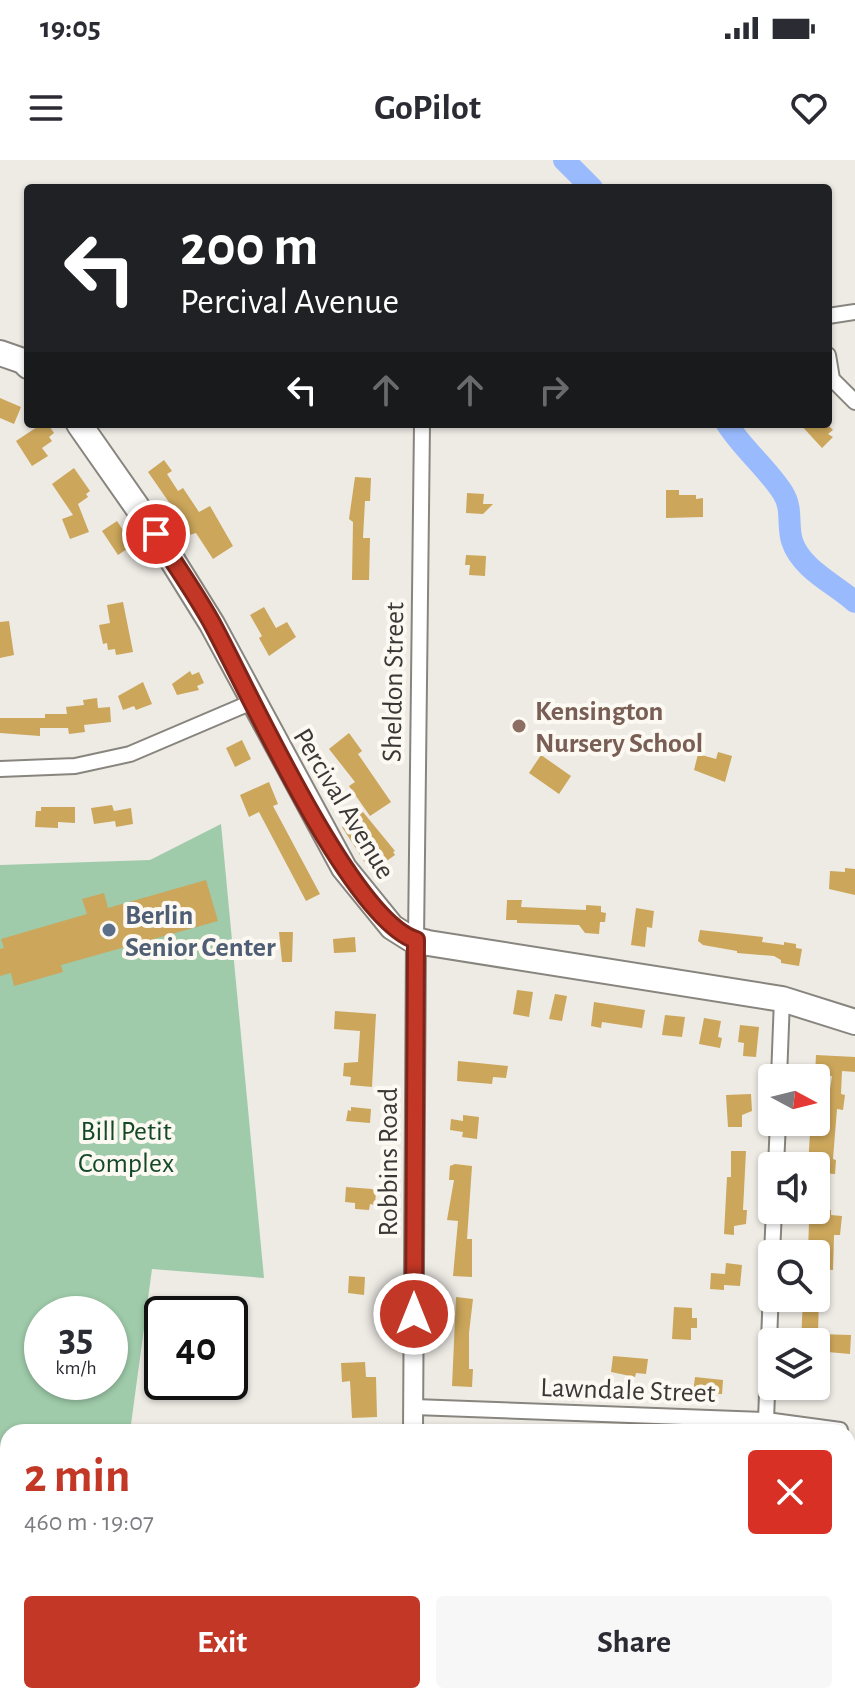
<!DOCTYPE html>
<meta charset="utf-8">
<style>
body{margin:0;font-family:"Alegreya Sans",sans-serif;background:#f7f7f7;color:#2b2b33;height:100vh;display:flex;flex-direction:column;font-size:30px;white-space:nowrap}
*{box-sizing:border-box;margin:0}
p{font-size:26px;color:#7c7c81}
.icon{flex:none;width:44px;height:44px;fill:none;stroke:currentColor;stroke-width:2;stroke-linecap:round;stroke-linejoin:round}
.map{position:relative;flex:1;overflow:hidden}
.details{position:absolute;left:0px;top:1264px;width:856px;height:280px;display:flex;flex-direction:column;background:#fff;border-radius:24px 24px 0 0;box-shadow:0 2px 6px #0004}
.details>*{flex:none}
.top-card{position:absolute;left:24px;top:24px;width:808px;height:244px;border-radius:8px;box-shadow:0 2px 6px #0004;background:#202124;color:#fff;overflow:hidden}
.needle{width:52px;rotate:97deg}
.buttons{position:absolute;left:758px;top:904px;display:grid;gap:16px}
.buttons a{display:grid;place-items:center;width:72px;height:72px;border-radius:8px;background:#fff;box-shadow:0 2px 6px #0004;font-size:40px}
.speed{position:absolute;left:24px;top:1136px;display:flex;gap:16px;font-size:40px;font-weight:700;text-align:center}
.speed>*{display:grid;place-content:center;width:104px;height:104px;border-radius:50%;background:#fff;box-shadow:0 2px 6px #0004;line-height:1}
.speed small{font-size:20px;font-weight:400}
.speed .limit{border:4px solid #111;border-radius:12px;background:#fff;color:#111}
.pin{position:absolute;display:grid;place-items:center;width:68px;height:68px;color:#fff;margin:-34px;border:4px solid #fff;border-radius:50%;box-shadow:0 2px 8px #0007}
.me{position:absolute;width:88px;margin:-44px;rotate:0deg;stroke-linejoin:round;filter:drop-shadow(0 0 6px #0008)}
.turn{display:flex;align-items:center;gap:28px;height:168px;padding:0 24px;font-size:36px}
.turn .icon{width:104px;height:104px;stroke-width:2.5}
.turn b{display:block;font-size:56px;line-height:68px}
.lanes{display:flex;align-items:center;height:76px;padding:0 24px;background:#0003;justify-content:center;gap:40px;direction:ltr}
.lanes .off{opacity:.35}
.round{display:grid;place-items:center;flex:none;width:84px;height:84px;border-radius:8px;background:#f7f7f7}
.head{display:flex;align-items:center;justify-content:space-between;height:136px;padding:0 24px}
h1{font-size:48px;font-weight:600;line-height:60px;color:#c33726}
.button{display:flex;gap:16px;margin-top:auto;padding:16px 24px}
.button a{flex:1;height:92px;border-radius:8px;background:#c33726;color:#fff;font-size:32px;font-weight:600;line-height:92px;text-align:center}
.button a+a{background:#f7f7f7;color:#2b2b33}
.status{display:flex;justify-content:space-between;align-items:center;height:56px;padding:0 40px;background:#fff;direction:ltr}
.status svg{height:22px;fill:currentColor}
header{display:flex;justify-content:space-between;align-items:center;height:104px;padding:0 24px;background:#fff;font-size:36px;font-weight:600}
.map>svg:first-child{display:block}
.green{fill:#9fcbaa;fill-rule:evenodd}
.lines{fill:none;stroke-linecap:round;stroke-linejoin:round}
.river{stroke:#99bbfe;stroke-width:22}
.building{fill:#cba65b}
.minor-casing{stroke:#88857f;stroke-width:18}
.tertiary-casing{stroke:#88857f;stroke-width:22}
.primary-casing{stroke:#88857f;stroke-width:28}
.minor{stroke:#fff;stroke-width:14}
.tertiary{stroke:#fff;stroke-width:18}
.primary{stroke:#fff;stroke-width:24}
.route-casing{stroke:#7f2419;stroke-width:20}
.route{stroke:#c33726;stroke-width:14}
.education-dot{fill:#8d6e63;stroke:#fcf8f2;stroke-width:3}
.service-dot{fill:#5c6f8a;stroke:#fcf8f2;stroke-width:3}
.labels{text-anchor:middle;stroke-width:8;stroke-linejoin:round;paint-order:stroke}
.street-label{font-size:28px;fill:#393836;stroke:#fcf8f2}
.education-label{font-size:28px;font-weight:bold;fill:#785e54;stroke:#fcf8f2;text-anchor:start}
.service-label{font-size:28px;font-weight:bold;fill:#4e5e75;stroke:#fcf8f2;text-anchor:start}
.park-label{font-size:28px;fill:#144928;stroke:#fcf8f2}
</style>
<div class="status"><b>19:05</b><svg viewBox="0 0 49 12"><path d="M0 12V9h3v3zM5 12V6h3v6zM10 12V3h3v9zM15 12V0h3v12zM26 1h20v11H26zM47 4h2v5h-2z"/></svg></div>
<header><svg class="icon" aria-label="menu" viewBox="0 0 24 24"><path d="M4 6h16M4 12h16M4 18h16"/></svg>GoPilot<svg class="icon" aria-label="heart" viewBox="0 0 24 24"><path d="M12 20l-8-8c-3-5 5-10 8-4 3-6 11-1 8 4z"/></svg></header>
<div class="map">
<svg width="855" height="1544" viewBox="0 0 855 1544">
<rect width="100%" height="100%" fill="#eeebe5"/>
<!-- green -->
<path class="green" d="M221,664L264,1118L152,1109L130,1272H8V1398L0,1397V705L150,700ZM42,1154H110V1222H42Z"/>
<g class="lines">
<!-- river -->
<g class="river">
<polyline points="564,0 592,28"/>
<path d="M727,264C743,289 767,308 783,333C793,349 787,365 792,381C801,409 835,424 855,442"/>
</g>
</g>
<!-- building -->
<g class="building">
<polygon points="0,238 21,247 14,264 0,258"/>
<polygon points="48,264 54,273 49,277 52,281 42,288 48,296 32,306 16,281 40,265"/>
<polygon points="800,264 827,264 833,270 828,274 833,277 822,288"/>
<polygon points="164,300 172,311 167,314 178,331 183,328 199,352 210,346 233,386 213,399 196,373 183,377 177,366 182,361 148,312"/>
<polygon points="74,308 90,331 86,334 88,337 78,344 89,372 70,379 62,359 73,355 52,324"/>
<polygon points="355,317 371,318 370,341 365,341 363,378 370,378 369,420 352,420 353,362 349,359"/>
<polygon points="666,330 679,330 679,335 696,335 696,339 703,338 703,357 666,358"/>
<polygon points="467,333 484,334 483,344 493,344 483,354 466,353"/>
<polygon points="117,361 133,385 118,395 102,371"/>
<polygon points="466,395 486,396 485,416 469,415 470,405 465,405"/>
<polygon points="123,442 133,492 116,495 115,489 108,490 107,483 103,484 99,465 110,463 107,445"/>
<polygon points="264,447 276,468 287,462 296,477 269,496 259,478 262,476 250,455"/>
<polygon points="9,461 14,495 0,498 0,462"/>
<polygon points="190,511 192,515 199,512 204,523 197,526 199,530 177,535 172,524"/>
<polygon points="143,522 152,544 136,550 134,546 123,550 118,536"/>
<polygon points="97,538 98,548 110,547 111,562 84,565 85,572 69,574 68,568 40,568 40,576 0,573 0,558 45,558 45,554 67,554 66,547 84,545 83,540"/>
<polygon points="349,573 362,591 358,594 391,642 370,656 349,626 355,622 329,589"/>
<polygon points="242,580 251,599 235,607 226,588"/>
<polygon points="718,592 732,596 725,622 694,610 698,594 716,599"/>
<polygon points="541,595 571,616 559,634 529,613"/>
<polygon points="269,622 278,644 273,646 320,734 306,741 259,652 249,657 240,635"/>
<polygon points="112,645 114,651 131,648 133,664 116,667 115,661 94,664 91,648"/>
<polygon points="41,647 75,647 75,663 58,662 58,668 35,667 36,651 41,651"/>
<polygon points="363,652 395,691 393,692 395,695 371,712 342,667"/>
<polygon points="845,708 855,709 855,735 829,729 830,711 845,712"/>
<polygon points="206,720 218,761 61,805 63,812 14,826 11,813 0,816 0,789 4,788 1,779 87,754 82,739 104,733 108,748"/>
<polygon points="507,740 522,740 521,747 586,750 586,745 601,746 601,752 606,753 605,762 600,762 599,774 585,773 579,765 517,763 517,760 506,760"/>
<polygon points="636,748 654,751 652,768 647,767 645,787 631,785"/>
<polygon points="700,770 763,777 762,782 784,785 784,782 796,784 796,788 802,789 799,806 781,803 781,800 774,796 737,793 737,791 703,785 698,781"/>
<polygon points="279,772 293,772 292,802 282,802"/>
<polygon points="355,777 356,792 334,793 333,779"/>
<polygon points="517,830 533,832 529,857 513,854"/>
<polygon points="555,834 567,836 562,861 549,859"/>
<polygon points="594,842 645,850 642,868 602,862 601,868 591,866"/>
<polygon points="335,851 376,854 372,927 350,925 351,917 343,916 344,903 358,902 360,871 334,869"/>
<polygon points="665,855 685,857 682,877 662,875"/>
<polygon points="704,858 721,861 718,877 722,878 720,888 699,884"/>
<polygon points="740,865 759,867 756,897 743,896 744,883 738,882"/>
<polygon points="816,895 855,897 855,912 842,911 841,934 845,935 843,950 837,949 833,999 836,1000 835,1014 816,1013 816,1006 808,1006 810,973 805,973 805,962 825,961 831,923 832,916 815,915"/>
<polygon points="458,901 508,906 506,918 493,917 492,924 457,921"/>
<polygon points="751,934 752,951 742,955 742,967 728,967 726,935"/>
<polygon points="351,947 371,949 370,963 346,961 348,950 351,951"/>
<polygon points="463,955 479,957 477,979 462,977 463,972 450,970 451,959 463,961"/>
<polygon points="731,991 746,991 743,1050 747,1050 746,1064 734,1066 734,1075 724,1074 727,1017 731,1017"/>
<polygon points="455,1004 472,1006 467,1079 472,1079 472,1117 453,1116 458,1061 447,1060 454,1020 449,1020 450,1006"/>
<polygon points="346,1027 372,1029 376,1032 375,1045 370,1044 369,1050 355,1049 355,1043 345,1042"/>
<polygon points="816,1049 831,1050 831,1055 842,1056 840,1075 834,1075 833,1110 816,1109 816,1094 808,1094 809,1061 814,1061"/>
<polygon points="726,1103 742,1105 740,1126 724,1125 724,1130 710,1129 711,1113 725,1114"/>
<polygon points="349,1116 365,1117 364,1135 348,1133"/>
<polygon points="456,1137 473,1139 469,1173 469,1209 473,1209 472,1227 452,1226"/>
<polygon points="803,1138 819,1138 818,1174 851,1175 850,1194 816,1191 816,1182 801,1182"/>
<polygon points="674,1147 692,1148 692,1158 697,1158 697,1168 691,1168 691,1180 672,1179"/>
<polygon points="613,1196 648,1199 646,1214 636,1213 635,1217 611,1212"/>
<polygon points="365,1202 366,1217 376,1217 377,1257 352,1258 350,1221 342,1222 341,1203"/>
<polygon points="695,1217 723,1220 722,1234 693,1233"/>
</g>
<g class="lines">
<!-- minor casing -->
<g class="minor-casing">
<g id="minor">
<polyline points="828,156 855,152"/>
<polyline points="828,195 832,219 855,242"/>
<polyline points="0,609 75,606 130,594 252,542"/>
<polyline points="416,780 422,264"/>
<polyline points="779,918 782,839"/>
<polyline points="776,1006 778,962"/>
<polyline points="772,1094 774,1050"/>
<polyline points="414,1247 766,1260 840,1270"/>
<polyline points="766,1260 772,1103"/>
<polyline points="0,1529 8,1531"/>
<polyline points="36,1536 78,1544"/>
</g>
</g>
<!-- tertiary casing -->
<g class="tertiary-casing">
<g id="tertiary">
<polyline points="413,1272 416,780"/>
<polyline points="408,1544 408,1536"/>
</g>
</g>
<!-- primary casing -->
<g class="primary-casing">
<g id="primary">
<polyline points="0,193 23,201 28,206"/>
<polyline points="79,264 156,374 212,464 344,708 392,767 411,779 428,783 782,839 855,862"/>
</g>
</g>
<!-- minor -->
<use href="#minor" class="minor"/>
<!-- tertiary -->
<use href="#tertiary" class="tertiary"/>
<!-- primary -->
<use href="#primary" class="primary"/>
</g>
<g class="lines">
<!-- route casing -->
<g class="route-casing">
<path id="route" d="M156,374C175,405 197,435 214,467C249,532 351,760 416,780L414,1154"/>
</g>
<!-- route -->
<use href="#route" class="route"/>
</g>
<!-- markers -->
<circle class="education-dot" cx="519" cy="566" r="8"/>
<circle class="service-dot" cx="109" cy="770" r="8"/>
<g class="labels">
<!-- street labels -->
<g class="street-label">
<text transform="translate(392 522) rotate(-89)" y="10">Sheldon Street</text>
<text transform="translate(345 643) rotate(59)" y="10">Percival Avenue</text>
<text transform="translate(387 1002) rotate(-90)" y="10">Robbins Road</text>
<text transform="translate(628 1229) rotate(2)" y="10">Lawndale Street</text>
</g>
<!-- education labels -->
<g class="education-label">
<text x="535" y="560">Kensington<tspan x="535" dy="32">Nursery School</tspan></text>
</g>
<!-- service labels -->
<g class="service-label">
<text x="125" y="764">Berlin<tspan x="125" dy="32">Senior Center</tspan></text>
</g>
<!-- park labels -->
<g class="park-label">
<text x="126" y="980">Bill Petit<tspan x="126" dy="32">Complex</tspan></text>
</g>
</g>
</svg>
<div class="buttons">
<a><svg class="needle" viewBox="-14 -14 28 28"><path d="M0-13l5 13h-10z" fill="#e53935"/><path d="M0 13l5-13h-10z" fill="#7c7c81"/></svg></a>
<a><svg class="icon" aria-label="sound" viewBox="0 0 24 24"><path d="M4 9h4l5-4v14l-5-4H4zM17 9q2 3 0 6"/></svg></a>
<a><svg class="icon" aria-label="search" viewBox="0 0 24 24"><circle cx="10" cy="10" r="6"/><path d="M15 15l6 6"/></svg></a>
<a><svg class="icon" aria-label="layers" viewBox="0 0 24 24"><path d="M12 4l9 5-9 5-9-5zM3 14l9 5 9-5"/></svg></a>
</div>
<div class="speed"><div>35<small>km/h</small></div><div class="limit">40</div></div>
<div class="pin" style="left:156px;top:374px;background:#d93025"><svg class="icon" aria-label="arrive" viewBox="0 0 24 24"><path d="M6 21V4h12l-3 4 3 4H6"/></svg></div>
<svg class="me" style="left:414px;top:1154px" viewBox="-20 -20 40 40"><circle r="17" fill="#c33726" stroke="#fff" stroke-width="3"/><path d="M0-11L8 9 0 5-8 9z" fill="#fff"/></svg>
<div class="top-card">
<div class="turn"><svg class="icon" aria-label="left" viewBox="0 0 24 24"><path d="M17 20v-9H6M10 6l-5 5 5 5"/></svg><div><b>200 m</b>Percival Avenue</div></div>
<div class="lanes"><svg class="icon" aria-label="left" viewBox="0 0 24 24"><path d="M17 20v-9H6M10 6l-5 5 5 5"/></svg><svg class="icon off" aria-label="ahead" viewBox="0 0 24 24"><path d="M12 20V5M6 11l6-6 6 6"/></svg><svg class="icon off" aria-label="ahead" viewBox="0 0 24 24"><path d="M12 20V5M6 11l6-6 6 6"/></svg><svg class="icon off" aria-label="right" viewBox="0 0 24 24"><path d="M7 20v-9h11M14 6l5 5-5 5"/></svg></div>
</div>
<section class="details">
<div class="head"><div><h1>2 min</h1><p>460 m · 19:07</p></div><a class="round" style="background:#d93025;color:#fff"><svg class="icon" aria-label="close" viewBox="0 0 24 24"><path d="M6 6l12 12M18 6L6 18"/></svg></a></div>
<div class="button"><a>Exit</a><a>Share</a></div>
</section>
</div>
